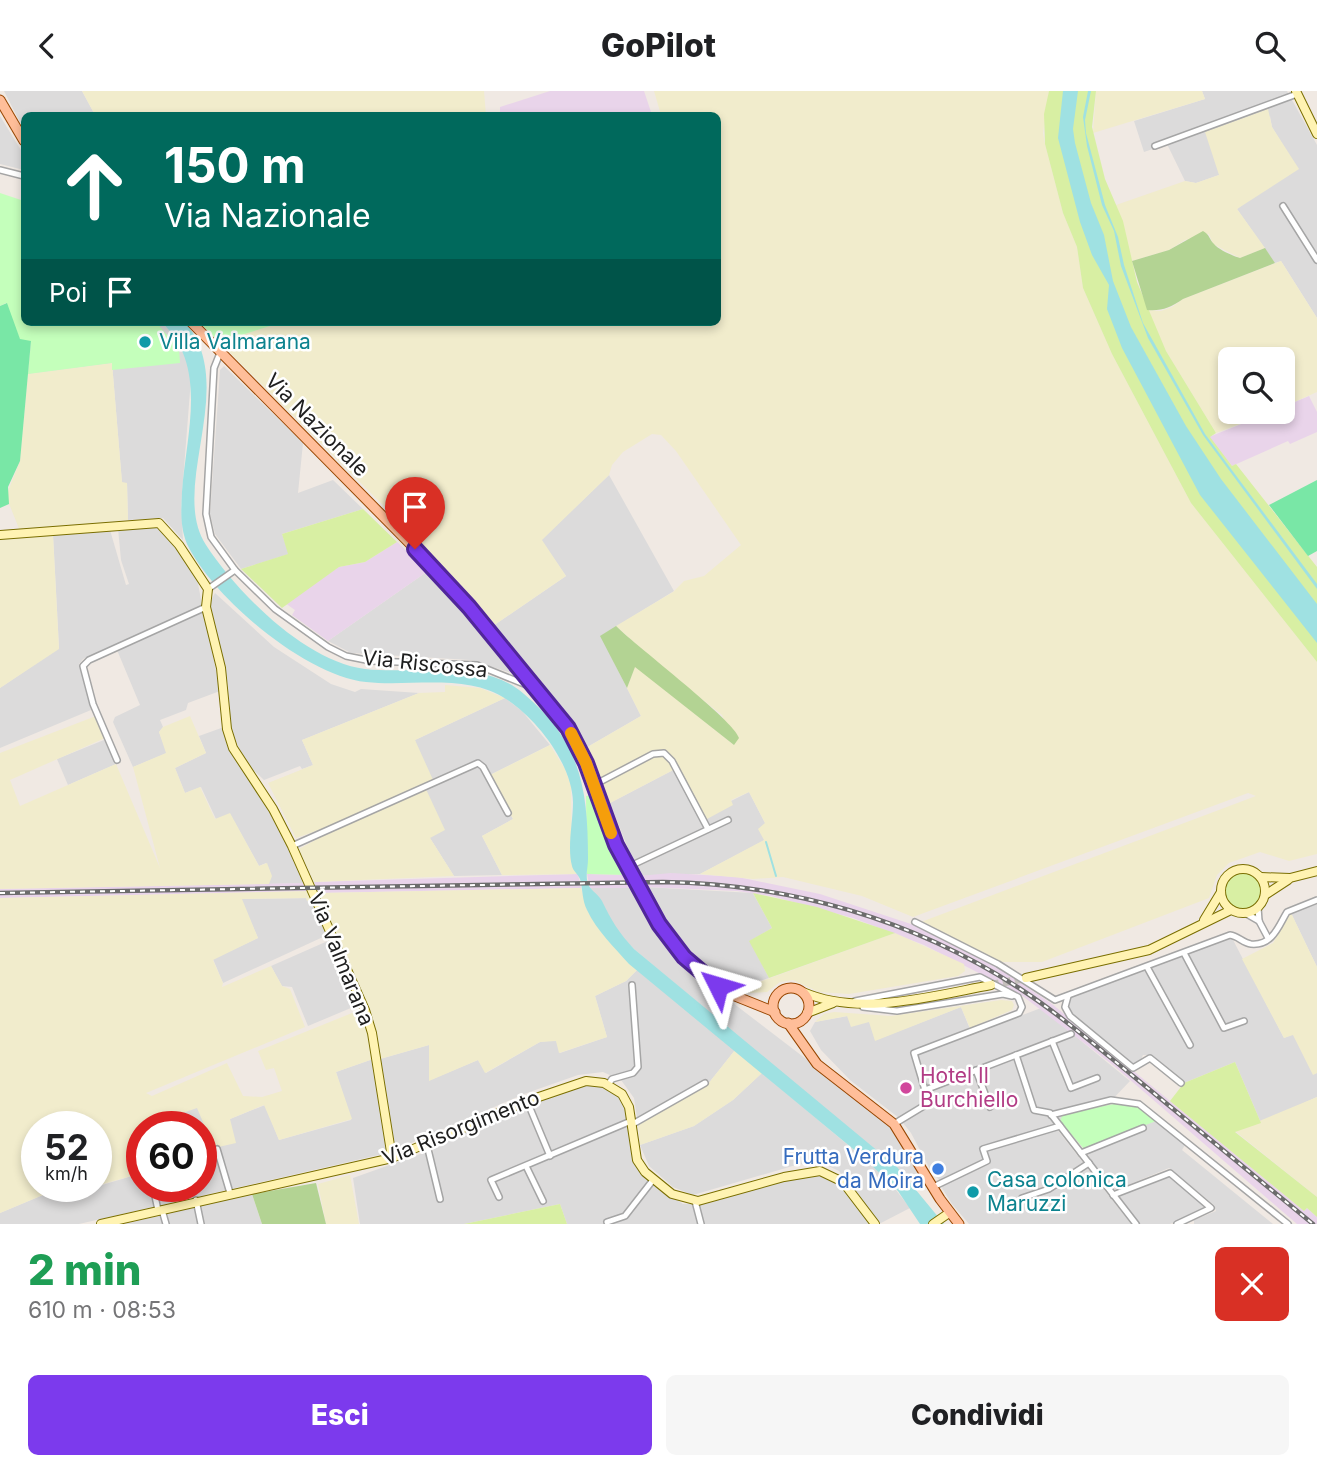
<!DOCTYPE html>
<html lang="it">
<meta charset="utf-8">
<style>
body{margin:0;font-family:Inter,sans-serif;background:#f6f6f6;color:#202124;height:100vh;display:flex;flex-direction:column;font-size:26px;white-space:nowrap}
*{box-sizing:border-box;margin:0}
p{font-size:23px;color:#757577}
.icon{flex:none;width:38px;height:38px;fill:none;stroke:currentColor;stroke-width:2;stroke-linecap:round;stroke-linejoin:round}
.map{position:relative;height:1133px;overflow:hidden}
.sheet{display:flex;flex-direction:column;background:#fff;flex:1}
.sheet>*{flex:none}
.hud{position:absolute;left:21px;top:21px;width:700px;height:214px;border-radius:10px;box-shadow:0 4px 10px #0003;background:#00695c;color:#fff;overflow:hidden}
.fabs{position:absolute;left:1218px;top:256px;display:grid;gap:14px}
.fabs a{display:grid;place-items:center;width:77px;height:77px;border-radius:10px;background:#fff;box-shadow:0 4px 10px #0003;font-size:35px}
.speed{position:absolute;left:21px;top:1020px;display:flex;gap:14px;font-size:35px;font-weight:700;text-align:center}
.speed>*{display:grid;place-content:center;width:91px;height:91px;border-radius:50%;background:#fff;box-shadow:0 4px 10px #0003;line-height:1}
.speed small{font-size:18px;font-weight:400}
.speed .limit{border:10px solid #d22;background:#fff;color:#111}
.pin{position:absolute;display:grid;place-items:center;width:60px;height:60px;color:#fff;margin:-72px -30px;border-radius:50% 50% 50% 0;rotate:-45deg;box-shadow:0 0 7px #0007}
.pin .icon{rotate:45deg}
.me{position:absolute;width:77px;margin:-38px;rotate:310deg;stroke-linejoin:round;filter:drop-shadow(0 0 5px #0008)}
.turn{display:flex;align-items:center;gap:24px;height:147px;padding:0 28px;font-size:32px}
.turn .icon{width:91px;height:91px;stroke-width:2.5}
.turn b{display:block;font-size:49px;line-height:60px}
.then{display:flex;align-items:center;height:66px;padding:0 28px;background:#0003;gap:14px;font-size:26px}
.round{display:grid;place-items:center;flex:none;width:74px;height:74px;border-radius:10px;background:#f6f6f6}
.overview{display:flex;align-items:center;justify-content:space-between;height:119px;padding:0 28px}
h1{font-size:42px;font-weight:800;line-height:52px;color:#1e9e55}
.cta{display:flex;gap:14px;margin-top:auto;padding:14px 28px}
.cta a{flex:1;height:80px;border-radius:10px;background:#7c3aed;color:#fff;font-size:28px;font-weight:800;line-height:80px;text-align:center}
.cta a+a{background:#f6f6f6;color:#202124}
header{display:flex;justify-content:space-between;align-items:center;height:91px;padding:0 28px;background:#fff;font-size:32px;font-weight:800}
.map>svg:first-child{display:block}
.residential{fill:#dcdbdb}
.industrial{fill:#e9d4ea}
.farmland{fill:#f1eccc}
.grass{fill:#d8efa3}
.forest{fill:#b3d393}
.park{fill:#c4ffbb}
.pitch{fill:#79e7a6}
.water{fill:#9fe1e2}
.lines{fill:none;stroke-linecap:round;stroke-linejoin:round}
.stream{stroke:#9fe1e2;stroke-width:2}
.secondary-tunnel{stroke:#c6c0bc;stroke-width:8;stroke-dasharray:8 4;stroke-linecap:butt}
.street-casing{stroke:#a5a5a5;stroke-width:8}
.secondary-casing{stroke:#7a6e00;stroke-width:10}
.primary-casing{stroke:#984600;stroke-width:11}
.street{stroke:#fff;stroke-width:5}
.secondary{stroke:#fff3b2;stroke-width:8}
.primary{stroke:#ffbe99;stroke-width:9}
.rail-casing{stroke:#6c6c6c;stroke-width:4.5}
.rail{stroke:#fff;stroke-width:2;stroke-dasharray:5;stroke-linecap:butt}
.route-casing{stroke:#51269a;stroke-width:18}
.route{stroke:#7c3aed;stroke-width:12}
.slow{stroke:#f59e0b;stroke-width:12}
.culture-dot{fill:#0f9aa8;stroke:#fff;stroke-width:2.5}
.hotel-dot{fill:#d1479c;stroke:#fff;stroke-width:2.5}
.shop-dot{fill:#3f7fe0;stroke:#fff;stroke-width:2.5}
.labels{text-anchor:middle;stroke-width:5;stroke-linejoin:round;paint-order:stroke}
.culture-label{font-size:21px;fill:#0d838f;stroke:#fff;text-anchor:start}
.street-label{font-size:21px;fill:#1e1e1e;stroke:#fff}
.hotel-label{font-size:21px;fill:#b23c85;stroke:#fff;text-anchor:start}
.shop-label{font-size:21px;fill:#366cbe;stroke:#fff;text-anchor:end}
</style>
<header><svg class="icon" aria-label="back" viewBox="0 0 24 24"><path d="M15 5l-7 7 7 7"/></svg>GoPilot<svg class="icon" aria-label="search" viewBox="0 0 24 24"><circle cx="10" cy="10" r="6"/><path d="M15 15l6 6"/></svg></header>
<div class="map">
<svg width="1317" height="1133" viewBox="0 0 1317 1133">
<rect width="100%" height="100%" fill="#f0e9e3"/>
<!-- residential -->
<g class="residential">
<polygon points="4,0 82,0 95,24 24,24 24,39"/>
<polygon points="1202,0 1287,0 1317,54 1317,227 1281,170 1275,172 1237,118 1295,74 1272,36 1270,25 1219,84 1196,92 1185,90 1167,53 1144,61 1134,30 1205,8"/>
<polygon points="0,25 24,64 24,79 0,73"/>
<polygon points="33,231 161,231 178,248 187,266 191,288 181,415 183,449 163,427 128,429 127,392 122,392 112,272 28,283"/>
<polygon points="224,275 303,352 298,402 333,389 363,418 282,443 289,463 241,478 215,443 210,423 220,279"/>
<polygon points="609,384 674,500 601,545 641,625 584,658 573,633 493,535 566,485 541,449"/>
<polygon points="160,435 197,487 202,514 83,568 79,573 91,619 0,657 0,597 59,557 53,444 110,439 126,494 129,493 121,469 118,437"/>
<polygon points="428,480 515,577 518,584 470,569 351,562 328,550"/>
<polygon points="215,502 274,556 331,593 355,601 361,598 419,602 302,649 313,674 302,678 300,675 264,689 246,672 231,639 228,594 210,511"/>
<polygon points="204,518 220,600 188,612 186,619 160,629 163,636 159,641 167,662 133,676 113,631 115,626 140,614 117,559"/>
<polygon points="505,607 522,620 550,654 490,684 513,728 482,745 502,784 454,785 430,747 425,695 415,649"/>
<polygon points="224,636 239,674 263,709 306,792 269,793 266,772 259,775 230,723 216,728 201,696 185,702 175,677 206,662 199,645"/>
<polygon points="104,649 116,673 68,694 57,668"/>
<polygon points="679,676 731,710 749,701 765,732 765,749 700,783 639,785 610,712"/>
<polygon points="645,796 753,802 772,837 750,850 769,887 733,898 708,879 674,845"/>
<polygon points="590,797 633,797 664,852 682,873 891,1033 922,1089 908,1088 634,858 617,840 601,810"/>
<polygon points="315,807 328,838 323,846 223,892 213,868 258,847 241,808"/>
<polygon points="1317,813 1317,876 1291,822"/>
<polygon points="1232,847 1284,947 1293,943 1313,983 1317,982 1317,1006 1261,1032 1235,971 1184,992 1152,964 1143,964 1138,975 1134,975 1069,921 1067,913 1071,906"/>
<polygon points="330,849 358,914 308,935 292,896 282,895 271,875"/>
<polygon points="637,879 735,959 708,993 674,1012 664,1013 638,1033 634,1007 621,989 603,981 578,984 524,1003 395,1059 380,968 429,954 430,989 478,969 486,982 540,951 556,949 560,962 607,946 595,905 626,890"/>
<polygon points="961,916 972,943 1041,917 1130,990 1108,1013 1063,1023 1061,1032 1054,1036 982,1056 985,1069 940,1090 931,1080 911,1042 899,1027 850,989 821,959 810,940 815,931 848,925 869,930 876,949"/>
<polygon points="373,968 387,1062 79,1133 0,1133 0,1122 62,1096 69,1096 72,1103 142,1082 142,1096 201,1096 201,1036 178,1036 173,1025 197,1016 230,1028 265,1014 279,1049 351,1029 336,981"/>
<polygon points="762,982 885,1085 910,1117 879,1133 839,1080 820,1071 796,1074 693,1104 673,1096 649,1075 640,1054 694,1035 733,1009"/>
<polygon points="608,993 624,1011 630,1056 640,1081 654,1095 683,1113 709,1112 798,1085 819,1082 842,1095 871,1133 567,1133 560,1113 464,1133 360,1133 353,1087 426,1061 434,1097 433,1057 528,1013 581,994"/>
<polygon points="1156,1030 1185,1054 1182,1059 1273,1133 1194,1133 1194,1129 1216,1120 1214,1114 1169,1077 1116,1099 1112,1097 1088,1066 1089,1062 1146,1039 1144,1034"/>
<polygon points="1056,1037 1131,1133 969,1133 952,1113 942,1097 944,1093 990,1073 986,1059"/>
<polygon points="1169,1085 1206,1115 1206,1118 1170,1133 1140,1133 1119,1105"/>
<polygon points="252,1103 262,1133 124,1133 163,1124"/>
</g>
<!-- industrial -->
<g class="industrial">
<polygon points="550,0 644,0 652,24 500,24 500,16"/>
<polygon points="1309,305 1317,321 1317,341 1290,353 1288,350 1232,375 1209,346 1274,320 1283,320 1283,316"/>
<polygon points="397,451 428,480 328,550 292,524 295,519 285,512 339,476 365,471"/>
<polygon points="671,782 738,786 820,803 917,835 996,875 1052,913 1304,1120 1307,1117 1317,1126 1317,1133 1297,1133 1114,975 1020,903 924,854 853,827 771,805 737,800 645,796 639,785"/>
<polygon points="578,783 581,797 319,802 314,791"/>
<polygon points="587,783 627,784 633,797 590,797"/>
<polygon points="306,792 310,800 0,807 0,798"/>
</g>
<!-- farmland -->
<g class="farmland">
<polygon points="82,0 484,0 486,24 95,24"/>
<polygon points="654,0 1049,0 1043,42 1045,53 1063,122 1077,156 1083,197 1112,263 1191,412 1317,571 1317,763 1289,770 1260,761 1229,772 1217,784 1209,807 1042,871 998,871 921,831 1256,705 1248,702 913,826 862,805 783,786 753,788 700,783 764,749 758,738 765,732 749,701 731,709 733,714 707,728 679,676 610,712 584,658 641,625 627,597 635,575 734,654 722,624 662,577 616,535 673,501 684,490 704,485 741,454 676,360 661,344 652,343 623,361 612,374 609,384 542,449 566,485 493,535 401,432 219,251 283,231 718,231 718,24 661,24"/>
<polygon points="1096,0 1202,0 1205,8 1093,42"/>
<polygon points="1268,18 1272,36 1299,78 1237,118 1265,157 1240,167 1213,153 1209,143 1185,149 1169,159 1132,170 1116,114 1185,90 1196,92 1219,84 1205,41"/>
<polygon points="1281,170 1317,227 1317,301 1283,316 1283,268 1230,268 1230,320 1274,320 1216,342 1166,260 1147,219 1161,220 1172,216 1183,208"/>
<polygon points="112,272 122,391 127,392 128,429 20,440 6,405 20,370 28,283"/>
<polygon points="53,444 59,558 0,597 0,447"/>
<polygon points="445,594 480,597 505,607 415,649 434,691 425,696 445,739 430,747 454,785 314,791 299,758 359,725 296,747 268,692 313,674 302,649 419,602 445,601"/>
<polygon points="96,625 105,647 10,689 20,715 116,673 160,777 133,676 166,662 159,641 163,636 190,625 206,662 175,677 185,702 200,696 215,728 230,722 259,775 267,772 272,785 269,793 0,798 0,662"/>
<polygon points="550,654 565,678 571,695 572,774 578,783 502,784 482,745 513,728 490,684"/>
<polygon points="581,797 587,819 597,835 637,879 626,890 595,905 607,946 559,962 556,950 540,951 485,982 478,969 429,990 429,954 380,968 373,930 319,802"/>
<polygon points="310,800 315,807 307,810 306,807 242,808 258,847 213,869 223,892 222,896 271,875 282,895 290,898 305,936 146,1002 152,1005 227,972 243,1005 262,1006 282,1000 274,977 266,979 258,960 357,920 361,921 365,932 373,968 336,981 352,1028 279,1049 264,1014 230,1028 236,1052 214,1057 197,1017 174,1025 178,1036 142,1036 142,1082 96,1095 96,1036 37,1036 37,1096 62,1096 0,1122 0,807"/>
<polygon points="1291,822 1317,876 1317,982 1313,984 1293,944 1284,947 1242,868 1273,852"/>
<polygon points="895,842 964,873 965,880 958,885 849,903 819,901 793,889 780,891 767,901 746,902 745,896"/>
<polygon points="1001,909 1012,910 1014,914 1012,919 970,937 961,916 875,950 869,931 851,936 847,925 815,931 824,923 834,921 891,925"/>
<polygon points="735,959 762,982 733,1009 694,1035 640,1054 638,1033 664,1013 674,1012 708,993"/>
<polygon points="1317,1006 1317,1106 1235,1040"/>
<polygon points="350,1084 359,1133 326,1133 318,1093"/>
</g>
<!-- grass -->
<g class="grass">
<polygon points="1049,0 1096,0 1092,36 1105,88 1123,130 1137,191 1166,260 1216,342 1210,346 1232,375 1236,373 1317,476 1317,571 1191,412 1112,263 1083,197 1077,156 1063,122 1045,53 1044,23"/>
<polygon points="363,418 397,451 365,471 339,476 282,517 241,478 288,463 282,443"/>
<circle cx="1243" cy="800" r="18"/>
<polygon points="753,802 817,816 895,842 769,887 749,850 772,837"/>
<polygon points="1235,971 1261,1032 1235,1041 1317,1106 1317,1126 1307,1117 1304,1120 1170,1010 1184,992"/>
<polygon points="560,1113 567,1133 464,1133"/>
</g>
<!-- forest -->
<g class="forest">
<path d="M1203,140C1210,144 1209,148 1214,153C1219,159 1233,165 1240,167L1265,157L1275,172L1183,208C1170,217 1162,220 1147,219L1132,170L1169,159Z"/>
<path d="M616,535C637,556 735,630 739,647L734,654L635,576L627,597L600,545Z"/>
<polygon points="316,1092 326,1133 262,1133 252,1103"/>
</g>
<!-- park -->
<g class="park">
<polygon points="0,102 24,110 24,231 156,231 179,258 180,272 112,279 112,272 28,283 31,251 20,249 6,212 0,215"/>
<polygon points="199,231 283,231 219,251"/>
<polygon points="593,704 627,784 587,783 586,705"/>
<polygon points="1119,1012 1140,1017 1156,1030 1084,1058 1060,1030 1063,1023"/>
</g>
<!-- pitch -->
<g class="pitch">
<polygon points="7,212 20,248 31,250 20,370 8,396 9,413 0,417 0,215"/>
<polygon points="1317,389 1317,460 1308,465 1269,414"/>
</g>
<!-- water -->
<g class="water">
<polygon points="1063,0 1078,0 1073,38 1075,52 1091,112 1104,144 1113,190 1131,236 1186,335 1221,388 1317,513 1317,552 1200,404 1122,257 1107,218 1109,194 1092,164 1080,131 1058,47"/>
<polygon points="1088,0 1091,0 1085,29 1086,42 1105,114 1118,146 1124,174 1143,232 1205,343 1317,493 1317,498 1203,344 1148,247 1121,175 1114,140 1102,114 1087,55 1083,26"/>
<path d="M161,231H185C240,295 168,395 206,454C238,503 306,571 365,578C416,584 482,566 524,603C581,651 588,698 588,768C588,775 586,782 587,789C589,800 597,801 602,810C611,829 619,842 634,858L897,1076L944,1133H920L898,1100L864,1067L629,873C614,856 597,840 587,819C582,809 583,799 580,788C578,783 573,780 572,775C567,756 573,731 573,711C572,673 537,628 506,608C467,582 410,596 366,591C306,585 213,507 187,453C180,436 181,418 182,401C186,343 209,274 161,231Z"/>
</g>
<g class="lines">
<!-- stream -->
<polyline class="stream" points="766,751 776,785"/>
<!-- secondary-tunnel -->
<polyline class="secondary-tunnel" points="991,894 1026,887"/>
<!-- street casing -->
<g class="street-casing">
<g id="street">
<polyline points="1155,55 1297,3"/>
<polyline points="0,79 24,85"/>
<polyline points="1283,115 1317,169"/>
<polyline points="220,262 214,277 206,423 211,446 235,479 275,518 328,556 346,565 371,570 477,574 529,595 533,593"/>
<polyline points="208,498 235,479"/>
<polyline points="117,669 93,613 83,575 89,569 206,516"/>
<polyline points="594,694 653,663 664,662 672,670 708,738"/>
<polyline points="292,755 478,672 483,676 508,722"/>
<polyline points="628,776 728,729"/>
<polyline points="1258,816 1259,830 1268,847"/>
<polyline points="1245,822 1259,830"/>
<path d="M915,831L998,873L1055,909L1230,844C1238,845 1243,852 1251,853C1273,855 1279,834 1287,821L1317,809"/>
<polyline points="1184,862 1224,937 1244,930"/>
<polyline points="1147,876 1190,954"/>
<polyline points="1068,905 1065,916 1070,925 1133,977 1150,967 1181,992"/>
<polyline points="855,910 980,886 1018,906 1022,916 1019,922 914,962 925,999"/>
<polyline points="863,916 897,920 1003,903 1012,905"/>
<polyline points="1052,950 1071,997 1097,987"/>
<polyline points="1016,964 1034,1019 1050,1022 1136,1133"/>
<polyline points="976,979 990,1016"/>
<polyline points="608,994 612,988 633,982 638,976 632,894"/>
<polyline points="527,1010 550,1065"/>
<polyline points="1051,1024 1111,1009 1139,1013 1288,1133"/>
<polyline points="894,1033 927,1013 925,999 1071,943"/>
<polyline points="631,1034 705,992"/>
<polyline points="427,1054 440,1108"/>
<polyline points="1081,1062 1143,1037"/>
<polyline points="201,1064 217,1058 230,1102"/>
<polyline points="526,1075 543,1110"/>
<polyline points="153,1096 158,1119"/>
<polyline points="933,1096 987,1070 983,1058 1060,1035"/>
<polyline points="1113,1104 1170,1082 1211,1117 1177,1133"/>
<polyline points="499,1106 491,1089 631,1030"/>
<polyline points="1022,1107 1049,1098 1089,1072"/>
<polyline points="196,1109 201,1133"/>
<polyline points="695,1110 701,1133"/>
<polyline points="162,1119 166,1133"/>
<polyline points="607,1131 625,1125 653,1089"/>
</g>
</g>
<!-- secondary casing -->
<g class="secondary-casing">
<g id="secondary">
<polyline points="1296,0 1317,43"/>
<polyline points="0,444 159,432 179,454 208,498 206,516 221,577 227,638 233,657 273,718 292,755 365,919 372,942 392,1067"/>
<circle cx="1243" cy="800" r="22"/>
<polyline points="1261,786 1290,787 1317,780"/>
<polyline points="1265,804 1288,789"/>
<polyline points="1204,829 1221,801"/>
<polyline points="1026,887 1149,859 1231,819"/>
<path d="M803,901C860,926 932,905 991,894"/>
<polyline points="807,922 833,912"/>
<polyline points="101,1133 392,1067 527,1010 586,990 604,992 622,1003 629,1016 637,1069 645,1081 672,1103 698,1110 784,1086 820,1080 843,1091 875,1133"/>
<polyline points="933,1133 949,1122"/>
</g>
</g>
<!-- primary casing -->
<g class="primary-casing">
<g id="primary">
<polyline points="0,9 24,50"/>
<polyline points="191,231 430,473 551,613 582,662 616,754 659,833 678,860 725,901 775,921"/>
<circle cx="791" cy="915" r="18"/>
<polyline points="788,932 817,973 894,1033 940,1108 959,1133"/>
</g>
</g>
<!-- street -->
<use href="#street" class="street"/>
<!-- secondary -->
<use href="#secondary" class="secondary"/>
<!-- primary -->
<use href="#primary" class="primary"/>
<!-- rail casing -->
<g class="rail-casing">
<path id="rail" d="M0,802L663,791C790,793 912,828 1019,897C1059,923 1096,955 1133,985C1193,1034 1253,1084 1313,1133"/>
</g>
<!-- rail -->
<use href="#rail" class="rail"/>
</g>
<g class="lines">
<!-- route casing -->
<g class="route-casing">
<polyline id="route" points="415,458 469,516 568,637 586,672 616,754 659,833 684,866 718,895"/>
</g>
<!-- route -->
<use href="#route" class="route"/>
<!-- slow -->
<polyline class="slow" points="571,642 586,672 611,742"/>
</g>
<!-- markers -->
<g class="culture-dot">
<circle cx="145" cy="251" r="7"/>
<circle cx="973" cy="1101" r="7"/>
</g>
<circle class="hotel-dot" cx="906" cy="997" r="7"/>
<circle class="shop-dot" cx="938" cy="1078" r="7"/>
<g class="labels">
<!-- culture labels -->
<g class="culture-label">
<text x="159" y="258">Villa Valmarana</text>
<text x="987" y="1096">Casa colonica<tspan x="987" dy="24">Maruzzi</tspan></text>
</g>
<!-- street labels -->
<g class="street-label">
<text transform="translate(317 334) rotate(45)" y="7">Via Nazionale</text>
<text transform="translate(425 573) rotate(6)" y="7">Via Riscossa</text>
<text transform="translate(341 868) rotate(68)" y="7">Via Valmarana</text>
<text transform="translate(461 1037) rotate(-22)" y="7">Via Risorgimento</text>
</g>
<!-- hotel labels -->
<g class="hotel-label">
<text x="920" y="992">Hotel Il<tspan x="920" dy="24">Burchiello</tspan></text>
</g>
<!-- shop labels -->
<g class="shop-label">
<text x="924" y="1073">Frutta Verdura<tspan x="924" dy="24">da Moira</tspan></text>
</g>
</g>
</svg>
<div class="fabs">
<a><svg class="icon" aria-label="search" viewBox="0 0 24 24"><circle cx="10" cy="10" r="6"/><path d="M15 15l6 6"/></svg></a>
</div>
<div class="speed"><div>52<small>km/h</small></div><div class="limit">60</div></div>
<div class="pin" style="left:415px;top:458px;background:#d93025"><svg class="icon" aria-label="arrive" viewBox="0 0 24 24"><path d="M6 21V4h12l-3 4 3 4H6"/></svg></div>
<svg class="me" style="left:718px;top:895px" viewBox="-20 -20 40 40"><path d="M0-17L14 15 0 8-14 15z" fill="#7c3aed" stroke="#fff" stroke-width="4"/></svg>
<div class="hud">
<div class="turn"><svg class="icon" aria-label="ahead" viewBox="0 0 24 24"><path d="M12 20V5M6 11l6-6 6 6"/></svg><div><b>150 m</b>Via Nazionale</div></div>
<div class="then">Poi<svg class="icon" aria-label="arrive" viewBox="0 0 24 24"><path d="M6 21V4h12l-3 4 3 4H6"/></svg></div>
</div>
</div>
<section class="sheet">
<div class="overview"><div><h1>2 min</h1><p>610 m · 08:53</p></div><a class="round" style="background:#d93025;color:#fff"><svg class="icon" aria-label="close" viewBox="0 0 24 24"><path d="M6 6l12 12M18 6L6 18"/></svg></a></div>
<div class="cta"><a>Esci</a><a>Condividi</a></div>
</section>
